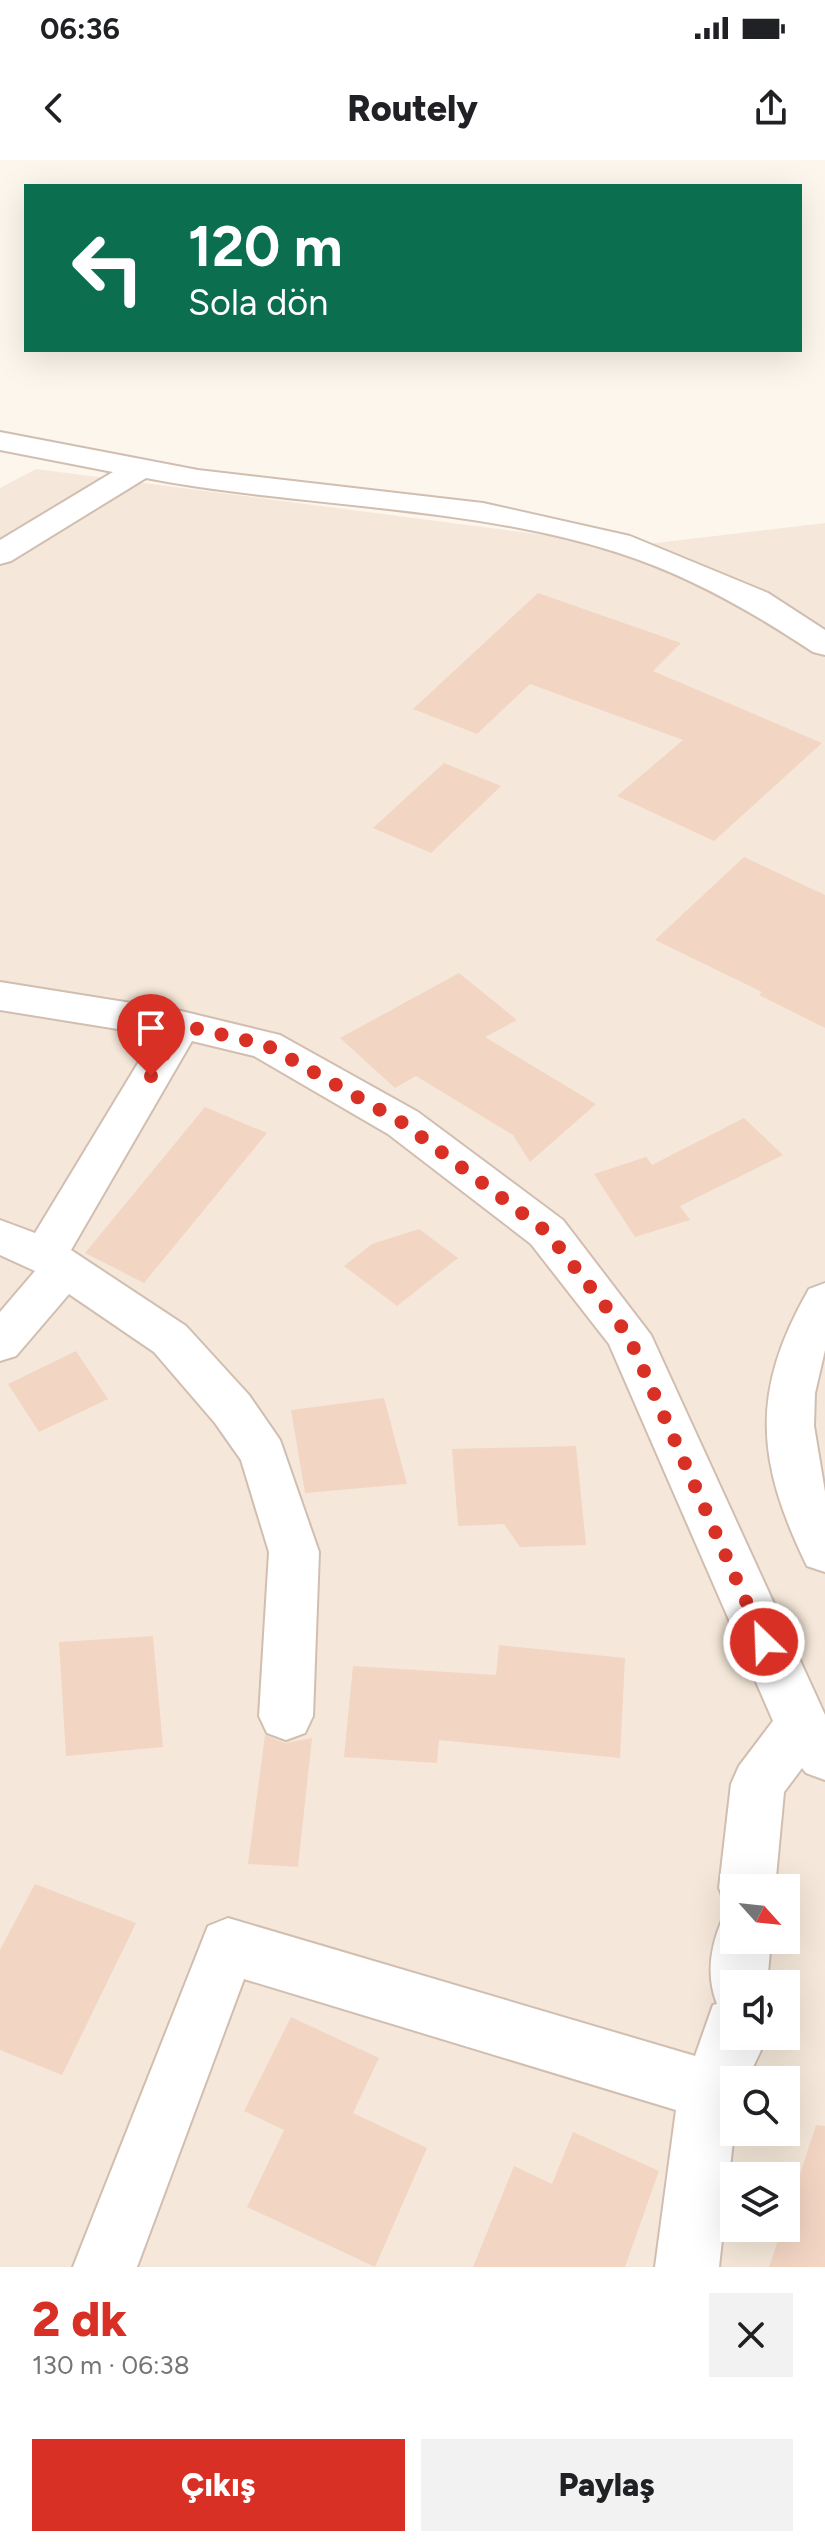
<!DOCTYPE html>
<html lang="tr">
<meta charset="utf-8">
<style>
body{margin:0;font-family:Figtree,sans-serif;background:#f2f2f2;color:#202124;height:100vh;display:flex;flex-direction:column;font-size:30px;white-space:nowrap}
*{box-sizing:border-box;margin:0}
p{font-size:26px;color:#757577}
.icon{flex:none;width:44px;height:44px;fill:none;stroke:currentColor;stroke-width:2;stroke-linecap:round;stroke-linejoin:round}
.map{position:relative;height:2107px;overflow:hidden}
.drawer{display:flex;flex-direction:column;background:#fff;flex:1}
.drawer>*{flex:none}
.banner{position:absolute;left:24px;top:24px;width:778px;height:168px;border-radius:0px;box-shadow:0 8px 32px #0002;background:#0b6e4f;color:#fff;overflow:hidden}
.needle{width:52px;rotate:117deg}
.buttons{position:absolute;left:720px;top:1714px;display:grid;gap:16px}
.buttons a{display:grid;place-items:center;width:80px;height:80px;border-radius:0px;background:#fff;box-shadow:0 8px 32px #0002;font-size:40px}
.pin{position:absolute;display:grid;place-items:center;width:68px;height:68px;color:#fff;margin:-82px -34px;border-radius:50% 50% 50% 0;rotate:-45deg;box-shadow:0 0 8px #0007}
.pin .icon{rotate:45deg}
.me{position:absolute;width:88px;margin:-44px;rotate:336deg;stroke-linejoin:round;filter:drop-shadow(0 0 6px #0008)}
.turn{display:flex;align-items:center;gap:28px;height:168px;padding:0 32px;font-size:36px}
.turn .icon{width:104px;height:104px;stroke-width:2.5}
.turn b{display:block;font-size:56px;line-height:68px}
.round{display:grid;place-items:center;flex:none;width:84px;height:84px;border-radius:0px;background:#f2f2f2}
.overview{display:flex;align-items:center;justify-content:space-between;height:136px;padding:0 32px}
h1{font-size:48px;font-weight:800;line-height:60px;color:#d93025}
.primary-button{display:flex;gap:16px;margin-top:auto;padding:16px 32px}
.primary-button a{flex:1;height:92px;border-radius:0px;background:#d93025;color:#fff;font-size:32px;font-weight:800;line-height:92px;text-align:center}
.primary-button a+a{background:#f2f2f2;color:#202124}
.status{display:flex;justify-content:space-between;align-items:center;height:56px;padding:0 40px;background:#fff;direction:ltr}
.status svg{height:22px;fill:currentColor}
header{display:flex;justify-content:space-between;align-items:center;height:104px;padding:0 32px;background:#fff;font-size:36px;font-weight:800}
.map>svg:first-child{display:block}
.residential{fill:#f5e8da;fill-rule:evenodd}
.building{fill:#f3d5c3}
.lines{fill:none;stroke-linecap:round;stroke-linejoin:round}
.minor-casing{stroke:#d1beb0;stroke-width:4}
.minor{fill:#fff;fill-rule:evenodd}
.route{stroke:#d93025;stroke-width:14;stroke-dasharray:0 25.2}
</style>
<div class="status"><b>06:36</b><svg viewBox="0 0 49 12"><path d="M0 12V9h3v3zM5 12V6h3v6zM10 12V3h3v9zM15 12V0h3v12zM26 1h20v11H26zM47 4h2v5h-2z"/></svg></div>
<header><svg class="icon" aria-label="back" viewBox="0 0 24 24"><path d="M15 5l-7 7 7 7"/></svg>Routely<svg class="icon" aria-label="share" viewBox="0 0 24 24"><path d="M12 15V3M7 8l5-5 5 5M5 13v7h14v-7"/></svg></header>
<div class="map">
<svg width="825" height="2107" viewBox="0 0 825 2107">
<rect width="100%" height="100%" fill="#fdf6ec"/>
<!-- residential -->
<path class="residential" d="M36,309L630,386L825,363V2107H0V328ZM734,1728H786V1780H734ZM734,1824H786V1876H734ZM734,1920H786V1972H734ZM734,2016H786V2068H734Z"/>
<!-- building -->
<g class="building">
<polygon points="538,433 681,483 653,511 822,583 714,681 617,636 683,580 530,524 477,574 413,549"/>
<polygon points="444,603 501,626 431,693 373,668"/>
<polygon points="744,697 825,735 825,868 759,835 762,832 655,780"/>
<polygon points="459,813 517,860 485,877 596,944 530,1002 513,975 416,916 395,928 340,878"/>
<polygon points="205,947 267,973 144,1123 85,1093"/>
<polygon points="744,958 783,995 680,1046 690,1060 635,1077 594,1014 646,997 652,1005"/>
<polygon points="419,1069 458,1098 397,1146 344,1106 372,1084"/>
<polygon points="76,1191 108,1239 39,1272 8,1224"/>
<polygon points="384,1238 407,1324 305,1333 291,1250"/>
<polygon points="576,1286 586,1385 520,1387 504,1364 458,1366 452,1289"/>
<polygon points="153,1476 163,1587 66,1596 59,1482"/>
<polygon points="499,1485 625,1498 620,1598 439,1580 437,1603 344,1597 353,1506 496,1515"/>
<polygon points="265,1575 285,1583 312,1578 298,1707 248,1704"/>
<polygon points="35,1724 136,1763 62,1915 0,1890 0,1790"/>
<polygon points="291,1857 379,1898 353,1953 427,1988 375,2107 247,2047 284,1970 244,1951"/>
<polygon points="816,1965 825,1966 825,2107 769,2107 782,2068 786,2068 786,2057"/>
<polygon points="573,1972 659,2011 625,2107 473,2107 514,2006 552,2024"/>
</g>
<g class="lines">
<!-- minor casing -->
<g class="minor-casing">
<g id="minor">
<path d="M0,272L198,310L483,343L630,376L768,433L825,470V495L813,492C753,452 688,415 619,393C466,344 302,348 146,318L11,401L0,404V380L113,312L0,290Z"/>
<polygon points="0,822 181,851 280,875 418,952 563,1060 651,1175 825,1555 825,1620 806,1613 802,1608 784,1632 775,1728 734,1728 734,1750 727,1747 719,1728 731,1624 739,1606 773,1561 609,1184 531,1084 388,974 254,896 192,881 71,1090 186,1166 249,1235 280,1280 319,1392 313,1556 305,1573 286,1580 267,1573 259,1556 269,1392 241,1300 215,1263 154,1192 69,1134 16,1196 0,1201 0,1152 35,1111 0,1095 0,1060 35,1073 155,875 0,850"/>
<path d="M825,1123V1190L815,1233L814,1266L825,1332V1412L807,1406C756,1301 750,1232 809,1129Z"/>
<path d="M734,1756V1780H771L767,1824H734V1876H763L762,1888L747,1920H734V1972L719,2107H655L676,1950L244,1819L137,2107H73L208,1766L228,1758L695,1896L713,1845L717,1844C706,1816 710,1788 722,1760Z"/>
</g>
</g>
<!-- minor -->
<use href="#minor" class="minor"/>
</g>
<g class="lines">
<!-- route -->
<polyline class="route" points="151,916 181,865 266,885 403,963 547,1072 628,1175 764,1482"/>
</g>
</svg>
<div class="buttons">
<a><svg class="needle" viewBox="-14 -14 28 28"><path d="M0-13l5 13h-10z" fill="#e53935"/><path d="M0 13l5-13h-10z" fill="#757577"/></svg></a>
<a><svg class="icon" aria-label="sound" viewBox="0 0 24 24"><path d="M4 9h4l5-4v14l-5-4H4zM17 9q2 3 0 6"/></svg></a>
<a><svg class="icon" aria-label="search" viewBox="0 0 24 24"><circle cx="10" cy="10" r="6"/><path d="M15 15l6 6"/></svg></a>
<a><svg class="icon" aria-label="layers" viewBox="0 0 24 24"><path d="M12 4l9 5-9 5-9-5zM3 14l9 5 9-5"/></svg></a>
</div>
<div class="pin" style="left:151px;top:916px;background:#d93025"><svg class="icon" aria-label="arrive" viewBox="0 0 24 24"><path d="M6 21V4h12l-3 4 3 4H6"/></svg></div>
<svg class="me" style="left:764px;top:1482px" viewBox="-20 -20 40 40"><circle r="17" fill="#d93025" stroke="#fff" stroke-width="3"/><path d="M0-11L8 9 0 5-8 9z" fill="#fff"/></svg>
<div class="banner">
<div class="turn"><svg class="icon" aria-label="left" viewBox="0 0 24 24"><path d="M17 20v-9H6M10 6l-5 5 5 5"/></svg><div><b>120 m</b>Sola dön</div></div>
</div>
</div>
<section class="drawer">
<div class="overview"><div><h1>2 dk</h1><p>130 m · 06:38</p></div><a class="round"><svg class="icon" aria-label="close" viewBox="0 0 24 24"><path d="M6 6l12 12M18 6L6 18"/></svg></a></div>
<div class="primary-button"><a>Çıkış</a><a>Paylaş</a></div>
</section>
